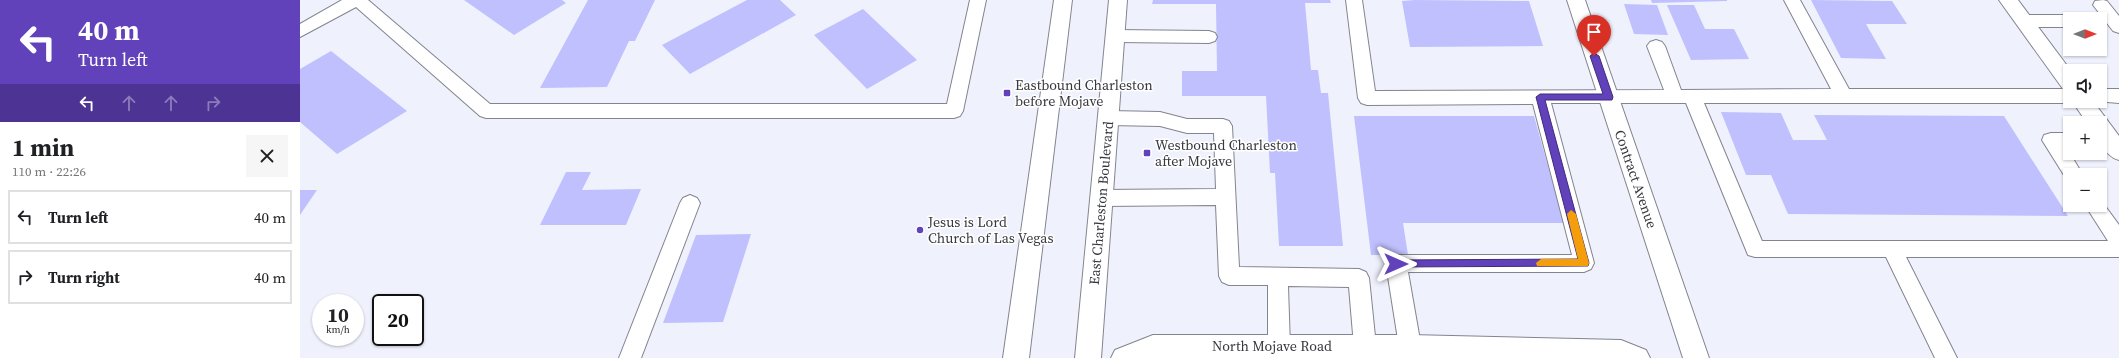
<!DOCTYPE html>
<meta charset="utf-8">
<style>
body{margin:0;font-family:"Source Serif 4",serif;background:#f6f6f6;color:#202124;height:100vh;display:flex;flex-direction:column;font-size:15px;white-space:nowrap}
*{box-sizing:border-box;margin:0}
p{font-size:13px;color:#757577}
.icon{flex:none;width:22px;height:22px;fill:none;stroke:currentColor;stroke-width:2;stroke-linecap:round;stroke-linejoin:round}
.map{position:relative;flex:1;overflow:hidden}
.details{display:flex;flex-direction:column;background:#fff;width:300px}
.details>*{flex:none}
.hud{background:#6142ba;color:#fff;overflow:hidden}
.needle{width:26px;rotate:90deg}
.buttons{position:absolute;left:1763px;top:12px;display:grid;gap:8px}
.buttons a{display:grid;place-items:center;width:44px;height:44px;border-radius:0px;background:#fff;box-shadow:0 1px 3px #0004;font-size:20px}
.speed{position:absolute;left:12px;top:294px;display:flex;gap:8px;font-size:20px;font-weight:700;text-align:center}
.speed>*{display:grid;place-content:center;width:52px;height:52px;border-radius:50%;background:#fff;box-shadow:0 1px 3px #0004;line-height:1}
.speed small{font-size:10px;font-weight:400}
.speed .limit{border:2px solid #111;border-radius:6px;background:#fff;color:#111}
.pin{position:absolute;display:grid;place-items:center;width:34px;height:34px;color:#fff;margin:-41px -17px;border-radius:50% 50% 50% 0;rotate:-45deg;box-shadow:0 0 4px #0007}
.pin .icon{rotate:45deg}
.me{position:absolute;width:44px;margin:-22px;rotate:90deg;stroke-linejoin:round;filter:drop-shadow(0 0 3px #0008)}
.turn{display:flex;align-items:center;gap:14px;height:84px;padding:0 12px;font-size:18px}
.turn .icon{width:52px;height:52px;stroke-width:2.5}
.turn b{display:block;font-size:28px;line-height:34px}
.lanes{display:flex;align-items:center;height:38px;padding:0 12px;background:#0003;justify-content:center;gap:20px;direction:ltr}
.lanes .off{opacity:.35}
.round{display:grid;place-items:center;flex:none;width:42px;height:42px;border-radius:0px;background:#f6f6f6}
.summary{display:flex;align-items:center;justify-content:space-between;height:68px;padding:0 12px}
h1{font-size:24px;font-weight:700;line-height:30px}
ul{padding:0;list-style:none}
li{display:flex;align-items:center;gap:12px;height:54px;margin:0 8px 6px;padding:0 4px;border:2px solid #e0e0e0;border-radius:0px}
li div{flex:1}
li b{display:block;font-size:15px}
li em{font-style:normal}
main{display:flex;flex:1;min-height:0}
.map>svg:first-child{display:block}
.building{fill:#bfc0fd}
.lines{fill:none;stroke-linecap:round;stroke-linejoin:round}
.lane-casing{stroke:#82848e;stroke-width:2}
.street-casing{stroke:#82848e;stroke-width:2}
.secondary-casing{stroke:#82848e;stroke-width:2}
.primary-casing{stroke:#82848e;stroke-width:2}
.lane{fill:#fff;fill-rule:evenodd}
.street{fill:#fff;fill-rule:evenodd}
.secondary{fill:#fff;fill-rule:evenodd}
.primary{fill:#fff;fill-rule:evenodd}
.route{fill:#6142ba;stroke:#3f2b79}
.slow{fill:#f59e0b}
.poi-dot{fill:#6142ba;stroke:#fff;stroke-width:1.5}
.labels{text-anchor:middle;stroke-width:3;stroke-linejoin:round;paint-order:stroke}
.poi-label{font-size:14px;fill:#37383d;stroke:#fff;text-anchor:start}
.street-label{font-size:14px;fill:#37383d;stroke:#fff}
</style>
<main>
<section class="details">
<div class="hud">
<div class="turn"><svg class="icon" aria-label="left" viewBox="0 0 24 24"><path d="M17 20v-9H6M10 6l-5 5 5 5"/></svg><div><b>40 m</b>Turn left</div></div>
<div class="lanes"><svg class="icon" aria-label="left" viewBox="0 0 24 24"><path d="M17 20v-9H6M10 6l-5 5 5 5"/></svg><svg class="icon off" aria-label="ahead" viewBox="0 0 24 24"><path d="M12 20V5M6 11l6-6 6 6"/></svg><svg class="icon off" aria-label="ahead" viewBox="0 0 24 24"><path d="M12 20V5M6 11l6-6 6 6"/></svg><svg class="icon off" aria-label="right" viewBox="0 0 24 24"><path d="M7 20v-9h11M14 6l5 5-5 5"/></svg></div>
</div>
<div class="summary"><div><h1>1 min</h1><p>110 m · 22:26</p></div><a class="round"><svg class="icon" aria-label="close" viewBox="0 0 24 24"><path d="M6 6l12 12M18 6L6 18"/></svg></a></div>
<ul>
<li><svg class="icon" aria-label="left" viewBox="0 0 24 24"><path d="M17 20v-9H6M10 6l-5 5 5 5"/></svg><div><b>Turn left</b></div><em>40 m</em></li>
<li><svg class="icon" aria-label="right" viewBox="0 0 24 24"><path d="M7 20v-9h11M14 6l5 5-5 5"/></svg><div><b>Turn right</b></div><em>40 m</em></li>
</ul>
</section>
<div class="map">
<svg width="1819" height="358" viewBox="0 0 1819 358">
<rect width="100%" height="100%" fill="#eff2fd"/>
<!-- building -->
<g class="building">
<polygon points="164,0 262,0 266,3 214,35"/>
<polygon points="288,0 355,0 335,41 329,41 307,87 240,88"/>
<polygon points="447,0 480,0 496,15 390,74 362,45"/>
<polygon points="853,0 1030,0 1031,3 1005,3 1011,70 1018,70 1021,93 1028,93 1043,246 979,246 975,173 970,173 966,96 882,96 882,71 917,71 916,4 852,4"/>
<polygon points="1115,0 1229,1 1243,46 1110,47 1102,1"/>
<polygon points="1351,0 1427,0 1427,1 1352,3"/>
<polygon points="1511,0 1592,1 1607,24 1566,24 1586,59 1541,58"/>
<polygon points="1324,4 1357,5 1368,35 1334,34"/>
<polygon points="1367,5 1394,5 1405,29 1434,29 1449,59 1391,60"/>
<polygon points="563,9 617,60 567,89 514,35"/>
<polygon points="31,51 107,111 37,154 0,122 0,69"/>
<polygon points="1421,112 1481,113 1493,140 1527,140 1514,115 1704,116 1768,216 1488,214 1471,175 1446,175"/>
<polygon points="1054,116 1234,116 1264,223 1103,223 1108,255 1071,255"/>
<polygon points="266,172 291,172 282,190 341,189 326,225 240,225"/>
<polygon points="0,190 17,190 0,215"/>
<polygon points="451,234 423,322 363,323 396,235"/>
</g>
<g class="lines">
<!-- lane casing -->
<g class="lane-casing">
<g id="lane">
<polygon points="42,0 68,0 190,104 647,104 670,0 686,0 663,111 660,116 654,118 186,118 180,116 56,7 0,37 0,24"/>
<polygon points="1046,0 1062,0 1075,91 1364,90 1347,46 1350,42 1356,40 1362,42 1365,46 1381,90 1531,89 1484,0 1500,0 1549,89 1770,89 1770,101 1775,101 1770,103 1404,103 1462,241 1808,241 1785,205 1800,205 1800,199 1819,225 1819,257 1606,257 1657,358 1635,358 1586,257 1455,257 1448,255 1386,103 1251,103 1294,263 1291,269 1284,272 1108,272 1121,346 1118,353 1110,356 1102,353 1099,346 1086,264 1089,258 1096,255 1272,255 1233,104 1067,105 1061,103 1058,98"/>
<polygon points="1803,0 1807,1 1819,16 1819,33 1813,31 1793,5 1795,1"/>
<polygon points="1724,15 1770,15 1777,19 1770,19 1770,27 1724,27 1718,25 1716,21 1718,17"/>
<polygon points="815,30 909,31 915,33 917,37 915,41 909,43 815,42 809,40 807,36 809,32"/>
<polygon points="1800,89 1819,89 1819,103 1795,101 1800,101"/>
<polygon points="809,111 860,112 887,119 923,119 929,121 932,126 939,267 1059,269 1066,272 1069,278 1076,346 1073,353 1065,356 1057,353 1054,346 1049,287 988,286 990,347 987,354 979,357 971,354 968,347 968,285 929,285 922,282 919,276 916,205 801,206 794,203 791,198 794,193 801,190 916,189 914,133 887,133 860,126 809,125 803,123 800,118 803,113"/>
<polygon points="1751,133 1770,133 1770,147 1766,147 1783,175 1770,175 1770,181 1767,180 1742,140 1744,135"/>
<polygon points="390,195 397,198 400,203 341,358 319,358 380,203 383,198"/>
</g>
</g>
<!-- street casing -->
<g class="street-casing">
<g id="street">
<polygon points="1267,0 1285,0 1409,358 1383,358"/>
<polygon points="1699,0 1718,0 1771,71 1770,91 1763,89"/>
<path d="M1772,101H1793L1819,136V160C1802,155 1800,139 1800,123H1787Z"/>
</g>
</g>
<!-- secondary casing -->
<g class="secondary-casing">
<polygon id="secondary" points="853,335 1110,335 1321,340 1346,350 1350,358 811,358 815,350"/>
</g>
<!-- primary casing -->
<g class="primary-casing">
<g id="primary">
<polygon points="754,0 772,0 729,358 703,358"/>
<polygon points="809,0 827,0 801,358 775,358"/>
</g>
</g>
<!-- lane -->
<use href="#lane" class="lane"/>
<!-- street -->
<use href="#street" class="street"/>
<!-- secondary -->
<use href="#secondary" class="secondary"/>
<!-- primary -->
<use href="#primary" class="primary"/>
</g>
<!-- route -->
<polygon class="route" points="1294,53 1299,56 1313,97 1312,100 1245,100 1289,263 1288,266 1093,267 1091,264 1096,260 1278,259 1236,97 1240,94 1303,94 1290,56"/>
<!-- slow -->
<polygon class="slow" points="1271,210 1276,214 1289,263 1288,266 1237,266 1236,263 1241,259 1278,259 1267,214"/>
<!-- markers -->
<g class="poi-dot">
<rect x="703" y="89" width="8" height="8" rx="2"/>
<rect x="843" y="149" width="8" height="8" rx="2"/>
<circle cx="620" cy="230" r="4"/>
</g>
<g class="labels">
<!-- poi labels -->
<g class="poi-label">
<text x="715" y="90">Eastbound Charleston<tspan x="715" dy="16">before Mojave</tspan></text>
<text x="855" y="150">Westbound Charleston<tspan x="855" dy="16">after Mojave</tspan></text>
<text x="628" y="227">Jesus is Lord<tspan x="628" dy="16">Church of Las Vegas</tspan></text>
</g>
<!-- street labels -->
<g class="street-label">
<text transform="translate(1336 179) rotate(71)" y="5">Contract Avenue</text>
<text transform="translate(801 203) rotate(-85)" y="5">East Charleston Boulevard</text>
<text x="972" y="351">North Mojave Road</text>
</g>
</g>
</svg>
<div class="buttons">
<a><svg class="needle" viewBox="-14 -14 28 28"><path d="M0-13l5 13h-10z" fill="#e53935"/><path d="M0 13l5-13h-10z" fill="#757577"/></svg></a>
<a><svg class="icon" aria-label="sound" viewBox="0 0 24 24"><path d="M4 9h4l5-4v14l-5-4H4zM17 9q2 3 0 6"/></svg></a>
<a>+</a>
<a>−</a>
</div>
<div class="speed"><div>10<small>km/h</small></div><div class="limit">20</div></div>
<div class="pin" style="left:1294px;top:56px;background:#d93025"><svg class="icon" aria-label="arrive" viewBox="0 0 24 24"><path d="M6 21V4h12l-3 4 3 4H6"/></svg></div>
<svg class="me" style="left:1096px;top:264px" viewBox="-20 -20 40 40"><path d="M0-17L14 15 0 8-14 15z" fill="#6142ba" stroke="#fff" stroke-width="4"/></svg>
</div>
</main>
